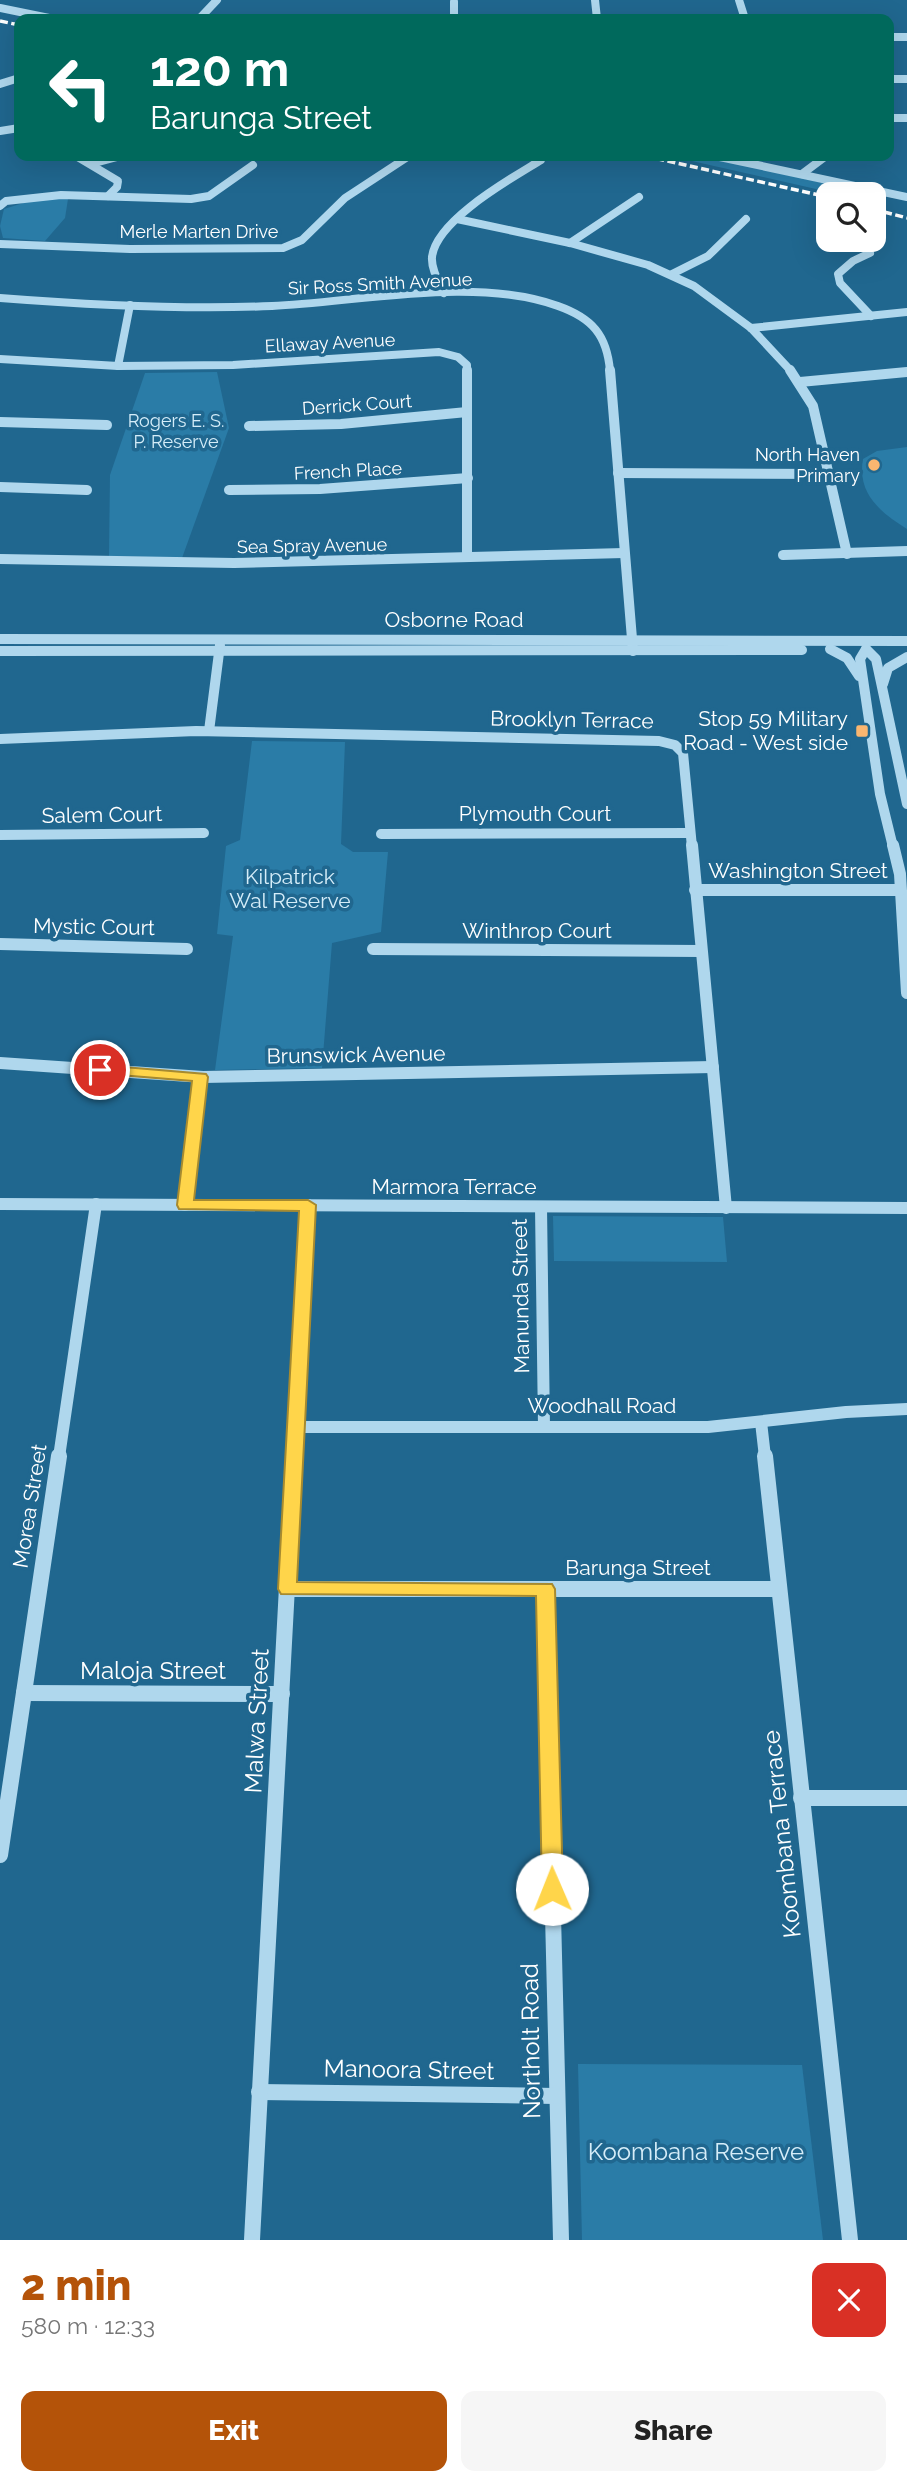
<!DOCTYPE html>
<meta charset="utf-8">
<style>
body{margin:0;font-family:Raleway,sans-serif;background:#f6f6f6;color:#222;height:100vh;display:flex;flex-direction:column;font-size:26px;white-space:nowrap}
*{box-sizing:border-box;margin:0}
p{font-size:23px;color:#767676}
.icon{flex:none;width:38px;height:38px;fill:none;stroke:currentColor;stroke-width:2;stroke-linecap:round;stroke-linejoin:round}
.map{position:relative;height:2240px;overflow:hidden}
.side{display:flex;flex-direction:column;background:#fff;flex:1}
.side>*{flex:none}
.top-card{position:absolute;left:14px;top:14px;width:880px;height:147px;border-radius:14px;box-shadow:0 7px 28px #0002;background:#00695c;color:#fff;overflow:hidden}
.tools{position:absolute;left:816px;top:182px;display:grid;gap:14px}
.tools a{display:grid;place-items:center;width:70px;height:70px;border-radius:14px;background:#fff;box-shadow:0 7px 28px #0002;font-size:35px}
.pin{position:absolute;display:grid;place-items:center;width:60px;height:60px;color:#fff;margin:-30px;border:4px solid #fff;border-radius:50%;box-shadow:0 2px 7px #0007}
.me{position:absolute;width:77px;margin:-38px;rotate:359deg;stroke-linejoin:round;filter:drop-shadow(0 0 5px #0008)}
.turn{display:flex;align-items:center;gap:24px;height:147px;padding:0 21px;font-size:32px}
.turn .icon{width:91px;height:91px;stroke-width:2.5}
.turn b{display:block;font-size:49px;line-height:60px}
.round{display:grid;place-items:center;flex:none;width:74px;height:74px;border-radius:14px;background:#f6f6f6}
.headline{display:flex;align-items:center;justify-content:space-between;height:119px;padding:0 21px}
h1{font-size:42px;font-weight:800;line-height:52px;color:#b45309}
.primary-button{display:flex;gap:14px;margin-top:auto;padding:14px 21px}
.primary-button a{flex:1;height:80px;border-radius:14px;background:#b45309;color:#fff;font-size:28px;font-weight:800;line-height:80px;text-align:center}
.primary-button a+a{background:#f6f6f6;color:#222}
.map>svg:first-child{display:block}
.green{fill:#2a7ca7}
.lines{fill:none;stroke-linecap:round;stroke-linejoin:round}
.minor-far3{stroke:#afd7ed;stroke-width:8}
.minor-far2{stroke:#afd7ed;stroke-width:10}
.minor-far1{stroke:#afd7ed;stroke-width:12}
.minor{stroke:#afd7ed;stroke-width:16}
.rail{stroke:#fff;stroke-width:3.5;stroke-dasharray:8 3.5;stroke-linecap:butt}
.route{fill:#ffd54a;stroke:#a68a30;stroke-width:2}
.poi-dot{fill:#fab670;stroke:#20678f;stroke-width:2.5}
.labels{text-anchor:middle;stroke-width:7;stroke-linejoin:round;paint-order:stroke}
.far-street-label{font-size:18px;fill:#fff;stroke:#20678f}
.far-park-label{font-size:18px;fill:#d5edf9;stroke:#20678f}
.far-poi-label{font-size:18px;fill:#fff;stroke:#20678f;text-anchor:end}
.street-label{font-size:21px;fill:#fff;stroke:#20678f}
.poi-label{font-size:21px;fill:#fff;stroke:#20678f;text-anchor:end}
.park-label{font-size:21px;fill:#d5edf9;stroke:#20678f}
.near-street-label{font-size:24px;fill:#fff;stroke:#20678f}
.near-park-label{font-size:24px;fill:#d5edf9;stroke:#20678f}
</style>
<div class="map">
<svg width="907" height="2240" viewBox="0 0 907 2240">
<rect width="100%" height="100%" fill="#20678f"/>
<!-- green -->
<g class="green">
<polygon points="691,156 702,156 872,194 838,194 683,159"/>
<polygon points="36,199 68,199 65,218 45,241 3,238 0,226 4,209"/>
<polygon points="217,372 229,428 182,558 109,556 110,475 145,373"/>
<path d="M907,447V529C880,512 857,494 863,459L877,451Z"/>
<polygon points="252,741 345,742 341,844 353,852 388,852 381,932 332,943 322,1068 215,1070 233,936 217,934 226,846 240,840"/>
<polygon points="553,1216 723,1217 727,1262 554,1261"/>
<polygon points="578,2064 802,2065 823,2240 582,2240"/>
</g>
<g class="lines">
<!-- minor-far3 -->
<g class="minor-far3">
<polyline points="595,0 597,19"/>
<polyline points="739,0 745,19"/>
<polyline points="454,2 454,19"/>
<polyline points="0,8 54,19"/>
<polyline points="199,19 217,0"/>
<polyline points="889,37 907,37"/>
<polyline points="889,79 907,79"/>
<polyline points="0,84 19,78"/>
<polyline points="889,118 907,118"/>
<polyline points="0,131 19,128"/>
<polyline points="76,156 118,181 117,187 108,196"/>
<polyline points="715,156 907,197"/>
<polyline points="91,164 121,156"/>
<polyline points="802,174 826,156"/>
<polyline points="0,206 6,201 61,195 191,199 209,196 253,165"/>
<polyline points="457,219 570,243 648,265 694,286 751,328 791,371"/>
<polyline points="570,243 639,197"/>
<polyline points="0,244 130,249 283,248 302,240 345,198 409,156"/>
<polyline points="870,253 853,261 838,274 840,283 871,316"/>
<polyline points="672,274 708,256 746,219"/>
<path d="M444,293C439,282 431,269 432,257C436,220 512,178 541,160L542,156"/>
<path d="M0,298C90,305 181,310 272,306C359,302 475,276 558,306C592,318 607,335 610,371"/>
<polyline points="751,328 907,312"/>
<polyline points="0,359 118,366 233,365 439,352 458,357 467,365 467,371"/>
<polyline points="118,366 130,305"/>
</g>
<!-- minor-far2 -->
<g class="minor-far2">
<polyline points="467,370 467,556"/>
<polyline points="610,370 633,651"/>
<polyline points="790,370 813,406 847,554"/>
<polyline points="800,382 907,372"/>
<polyline points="0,422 107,425"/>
<polyline points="249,426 341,424 467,412"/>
<polyline points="618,473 829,474"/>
<polyline points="0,487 87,490"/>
<polyline points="229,490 320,489 468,478"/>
<polyline points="783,555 907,551"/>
<polyline points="0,559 234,563 624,553"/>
<polyline points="0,639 907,641"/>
<polyline points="830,649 847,658 859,676"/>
<polyline points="866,649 860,659 880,794 893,847"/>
<polyline points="866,649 876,659 907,804"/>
<polyline points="0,651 802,650"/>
<polyline points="883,684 888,668 907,657"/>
<polyline points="209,731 220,645"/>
<polyline points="0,739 196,731 659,741 675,745 683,753 692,847"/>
<polyline points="381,834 690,833"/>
<polyline points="0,835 204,833"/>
</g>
<!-- minor-far1 -->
<g class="minor-far1">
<polyline points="692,845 726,1208"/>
<polyline points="893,845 900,874 907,993"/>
<polyline points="695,890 900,890"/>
<polyline points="0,944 187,949"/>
<polyline points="373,949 701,951"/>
<polyline points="0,1063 203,1077 713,1067"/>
<polyline points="0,1204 907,1208"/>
<polyline points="185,1205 201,1077"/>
<polyline points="541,1207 544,1427"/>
<polyline points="761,1422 765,1457"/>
<polyline points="296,1427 708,1427 846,1412 907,1409"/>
<polyline points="59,1457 96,1204"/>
<polyline points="294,1457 308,1205"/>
</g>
<!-- minor -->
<g class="minor">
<polyline points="765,1456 850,2240"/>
<polyline points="287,1589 778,1589"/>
<polyline points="545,1589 561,2240"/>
<polyline points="24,1693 282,1694"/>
<polyline points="801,1798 907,1798"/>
<polyline points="0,1855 59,1456"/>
<polyline points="259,2092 557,2096"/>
<polyline points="252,2240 294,1456"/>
</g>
<!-- rail -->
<g class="rail">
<polyline points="0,21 19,25"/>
<polyline points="645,156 828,197"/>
<polyline points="873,209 907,218"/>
</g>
</g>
<!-- route -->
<polygon class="route" points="100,1065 206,1074 208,1077 194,1200 308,1200 316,1205 297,1582 552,1584 555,1589 563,1889 560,1896 552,1898 545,1896 542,1889 536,1596 281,1594 278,1589 299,1211 179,1209 177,1205 192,1081 95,1073 92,1070"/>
<!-- markers -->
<g class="poi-dot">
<circle cx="874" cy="465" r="7"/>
<rect x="855" y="724" width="14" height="14" rx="3.5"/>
</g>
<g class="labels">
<!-- far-street labels -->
<g class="far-street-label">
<text x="199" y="238">Merle Marten Drive</text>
<text transform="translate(380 284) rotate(-3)" y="6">Sir Ross Smith Avenue</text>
<text transform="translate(330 343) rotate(-3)" y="6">Ellaway Avenue</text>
<text transform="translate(357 405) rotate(-4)" y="6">Derrick Court</text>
<text transform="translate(348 471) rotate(-3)" y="6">French Place</text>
<text transform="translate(312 546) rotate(-1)" y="6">Sea Spray Avenue</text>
</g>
<!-- far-park labels -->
<g class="far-park-label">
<text x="176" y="427">Rogers E. S.<tspan x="176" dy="21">P. Reserve</tspan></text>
</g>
<!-- far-poi labels -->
<g class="far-poi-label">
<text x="860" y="461">North Haven<tspan x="860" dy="21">Primary</tspan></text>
</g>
<!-- street labels -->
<g class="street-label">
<text x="454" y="627">Osborne Road</text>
<text transform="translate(572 720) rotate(1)" y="7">Brooklyn Terrace</text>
<text x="535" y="821">Plymouth Court</text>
<text transform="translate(102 815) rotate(-1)" y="7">Salem Court</text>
<text x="798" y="878">Washington Street</text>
<text transform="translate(94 927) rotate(1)" y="7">Mystic Court</text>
<text x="537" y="938">Winthrop Court</text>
<text transform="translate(356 1055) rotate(-1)" y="7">Brunswick Avenue</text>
<text x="454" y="1194">Marmora Terrace</text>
<text transform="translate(521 1296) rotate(-91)" y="7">Manunda Street</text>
<text x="602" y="1413">Woodhall Road</text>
<text transform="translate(30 1506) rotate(-81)" y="7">Morea Street</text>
<text x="638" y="1575">Barunga Street</text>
</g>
<!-- poi labels -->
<g class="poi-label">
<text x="848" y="726">Stop 59 Military<tspan x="848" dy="24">Road - West side</tspan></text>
</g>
<!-- park labels -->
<g class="park-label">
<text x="290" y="884">Kilpatrick<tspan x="290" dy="24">Wal Reserve</tspan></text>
</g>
<!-- near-street labels -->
<g class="near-street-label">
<text x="153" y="1679">Maloja Street</text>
<text transform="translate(257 1721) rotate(-87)" y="8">Malwa Street</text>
<text transform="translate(782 1834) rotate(-96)" y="8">Koombana Terrace</text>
<text transform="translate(531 2041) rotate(-91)" y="8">Northolt Road</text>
<text transform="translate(409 2070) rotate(1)" y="8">Manoora Street</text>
</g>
<!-- near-park labels -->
<g class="near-park-label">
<text x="696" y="2160">Koombana Reserve</text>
</g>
</g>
</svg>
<div class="tools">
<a><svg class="icon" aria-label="search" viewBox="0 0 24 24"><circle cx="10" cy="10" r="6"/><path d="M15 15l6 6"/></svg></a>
</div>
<div class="pin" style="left:100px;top:1070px;background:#d93025"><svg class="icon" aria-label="arrive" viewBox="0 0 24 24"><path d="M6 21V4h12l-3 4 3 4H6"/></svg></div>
<svg class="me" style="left:552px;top:1889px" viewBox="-20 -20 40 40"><circle r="19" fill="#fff"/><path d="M0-13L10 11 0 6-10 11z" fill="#ffd54a"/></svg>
<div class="top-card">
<div class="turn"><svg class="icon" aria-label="left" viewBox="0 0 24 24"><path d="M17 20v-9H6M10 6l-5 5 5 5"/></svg><div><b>120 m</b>Barunga Street</div></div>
</div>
</div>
<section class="side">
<div class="headline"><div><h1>2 min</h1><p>580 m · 12:33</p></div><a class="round" style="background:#d93025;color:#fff"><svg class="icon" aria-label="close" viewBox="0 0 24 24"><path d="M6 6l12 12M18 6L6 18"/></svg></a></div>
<div class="primary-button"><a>Exit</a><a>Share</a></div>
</section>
